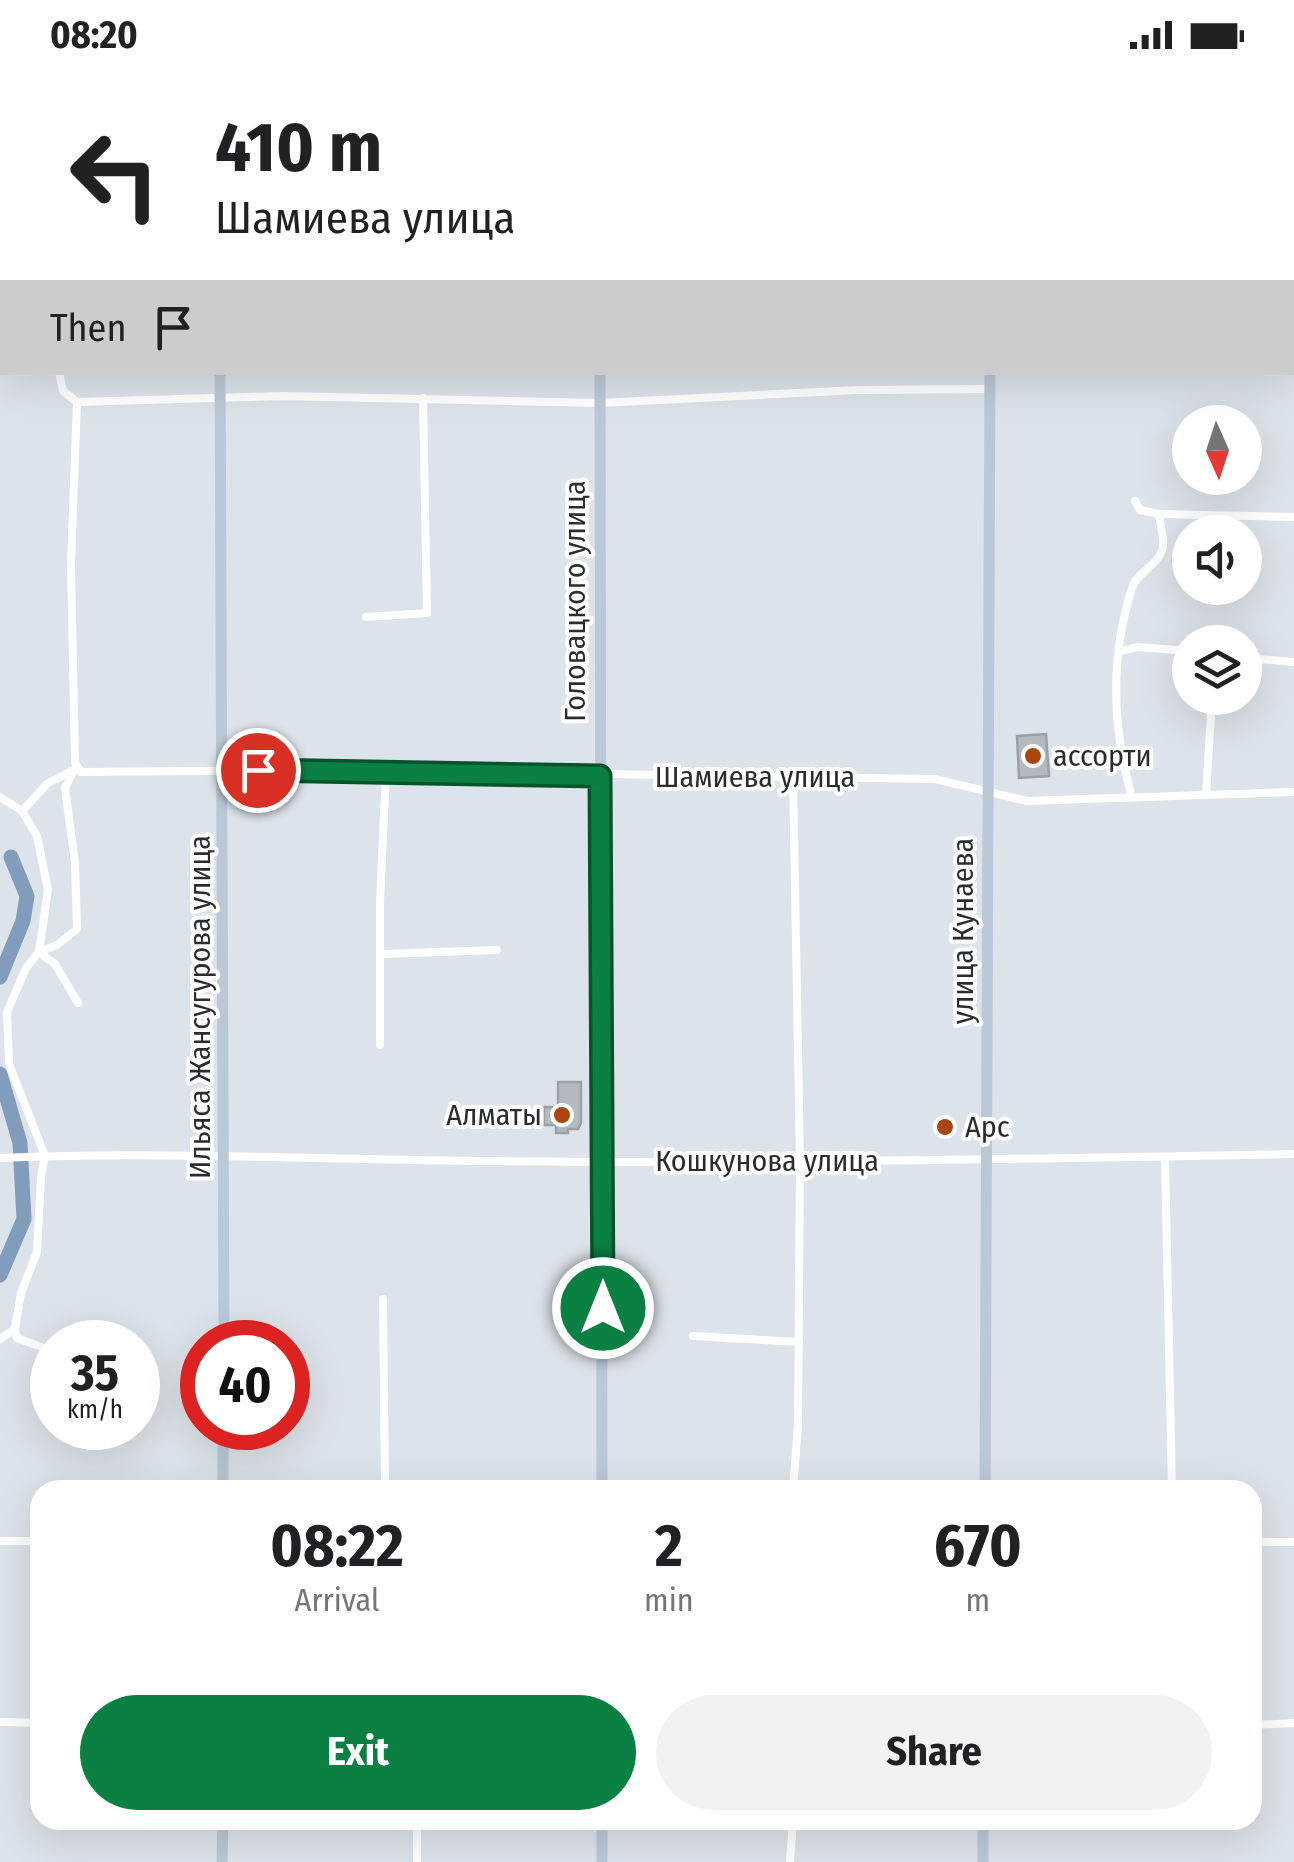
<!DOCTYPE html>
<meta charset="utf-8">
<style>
body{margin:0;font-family:"Fira Sans Condensed",sans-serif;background:#f2f2f2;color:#202124;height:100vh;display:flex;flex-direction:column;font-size:38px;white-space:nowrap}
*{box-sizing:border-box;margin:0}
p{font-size:32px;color:#757577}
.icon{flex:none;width:55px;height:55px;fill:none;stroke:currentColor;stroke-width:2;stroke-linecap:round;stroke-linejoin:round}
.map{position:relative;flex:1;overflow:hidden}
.details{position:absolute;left:30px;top:1410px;width:1232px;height:350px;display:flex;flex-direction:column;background:#fff;border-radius:30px;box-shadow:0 10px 40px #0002}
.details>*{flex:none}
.banner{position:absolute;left:0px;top:0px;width:1295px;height:305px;box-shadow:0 10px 40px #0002;background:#fff;color:#202124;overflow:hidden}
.needle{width:65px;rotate:177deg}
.fabs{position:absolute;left:1172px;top:335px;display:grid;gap:20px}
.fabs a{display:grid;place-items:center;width:90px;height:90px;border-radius:50%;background:#fff;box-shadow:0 10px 40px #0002;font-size:50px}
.speed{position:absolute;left:30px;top:1250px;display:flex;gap:20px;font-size:50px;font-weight:700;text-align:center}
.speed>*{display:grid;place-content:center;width:130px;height:130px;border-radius:50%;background:#fff;box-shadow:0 10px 40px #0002;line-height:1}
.speed small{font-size:25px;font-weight:400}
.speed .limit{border:15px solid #d22;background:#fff;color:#111}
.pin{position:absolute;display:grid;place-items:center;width:85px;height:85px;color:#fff;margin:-42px;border:5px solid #fff;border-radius:50%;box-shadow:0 2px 10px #0007}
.me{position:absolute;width:110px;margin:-55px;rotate:0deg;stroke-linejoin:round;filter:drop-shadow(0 0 8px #0008)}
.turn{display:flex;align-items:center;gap:35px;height:210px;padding:0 50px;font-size:45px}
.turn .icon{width:130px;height:130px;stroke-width:2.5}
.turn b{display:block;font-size:70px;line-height:85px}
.then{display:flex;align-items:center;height:95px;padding:0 50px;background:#0003;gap:20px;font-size:38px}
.eta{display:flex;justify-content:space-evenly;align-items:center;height:170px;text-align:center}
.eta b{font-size:60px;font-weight:700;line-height:70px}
.cta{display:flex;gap:20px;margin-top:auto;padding:20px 50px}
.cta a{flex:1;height:115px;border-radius:60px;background:#0b8043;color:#fff;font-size:40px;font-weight:700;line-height:115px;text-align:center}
.cta a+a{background:#f2f2f2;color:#202124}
.status{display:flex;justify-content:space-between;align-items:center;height:70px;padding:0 50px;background:#fff;direction:ltr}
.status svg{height:28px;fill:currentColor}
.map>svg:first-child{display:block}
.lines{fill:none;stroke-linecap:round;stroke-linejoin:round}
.river{stroke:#829cbc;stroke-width:15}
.building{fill:#b4bac0;stroke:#9ba0a6;stroke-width:2.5}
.street{stroke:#fff;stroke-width:8}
.secondary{stroke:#bbc8d7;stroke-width:11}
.route-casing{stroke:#07532c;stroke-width:25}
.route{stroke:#0b8043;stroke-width:18}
.poi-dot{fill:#a94612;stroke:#fff;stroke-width:4}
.labels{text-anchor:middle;stroke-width:8;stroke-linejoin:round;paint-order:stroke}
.street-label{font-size:30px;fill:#2a2c2f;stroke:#fff}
.poi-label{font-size:30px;fill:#2a2c2f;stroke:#fff;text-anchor:start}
</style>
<div class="status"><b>08:20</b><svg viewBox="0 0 49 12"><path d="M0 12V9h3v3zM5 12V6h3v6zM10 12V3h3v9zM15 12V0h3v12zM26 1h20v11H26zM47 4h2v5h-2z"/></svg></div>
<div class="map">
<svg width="1294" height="1792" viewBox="0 0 1294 1792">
<rect width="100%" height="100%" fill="#dde3ea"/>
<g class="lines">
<!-- river -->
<g class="river">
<polyline points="0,907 23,851 27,826 11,787"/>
<polyline points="0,1004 20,1073 24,1149 0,1205"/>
</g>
</g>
<!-- building -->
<g class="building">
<polygon points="1046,664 1049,706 1019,708 1017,666"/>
<polygon points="558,1012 581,1012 581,1053 578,1059 568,1059 568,1063 556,1063 556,1055 544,1055 544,1037 558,1037"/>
</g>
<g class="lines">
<!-- street -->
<g class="street">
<polyline points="122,1 159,0"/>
<polyline points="59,302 63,321 77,332"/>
<polyline points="77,332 71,494 75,693 81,702 333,700 935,709 1027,731 1294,722"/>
<polyline points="77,332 284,326 600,333 858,320 990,319"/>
<polyline points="1135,431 1140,440 1159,444 1294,447"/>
<polyline points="366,547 427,543 423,328"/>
<polyline points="1119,582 1137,577 1190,581"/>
<polyline points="1245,588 1294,592"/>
<polyline points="793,707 800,1091 798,1355 793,1420"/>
<polyline points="1206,725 1212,628"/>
<polyline points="0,727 22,741 48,713 74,700"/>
<path d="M1132,727C1112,658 1110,587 1132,518C1137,501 1162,494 1163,475C1164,466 1160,454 1159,444"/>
<polyline points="22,741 37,766 48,820 39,882 55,894 78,933"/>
<polyline points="380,884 497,880"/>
<polyline points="380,975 380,831 386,702"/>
<polyline points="1165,1087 1172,1420"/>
<path d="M0,1088C164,1081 327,1090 492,1091C759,1094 1027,1089 1294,1084"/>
<polyline points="383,1229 385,1420"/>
<polyline points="15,1259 17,1268 52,1281"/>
<polyline points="693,1266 799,1272"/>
<polyline points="0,1269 15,1259 21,1223 37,1182 41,1107 45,1086 9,994 7,942 26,898 39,882 57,875 77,859 75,793 65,718 74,700 81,702"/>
<polyline points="0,1471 40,1471"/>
<polyline points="1252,1472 1294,1472"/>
<polyline points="0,1652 40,1653"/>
<polyline points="1252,1655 1294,1653"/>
<polyline points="1232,1752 1232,1750"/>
<polyline points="417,1792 417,1750"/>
<polyline points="790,1792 793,1750"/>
</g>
<!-- secondary -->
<g class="secondary">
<polyline points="600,0 600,2"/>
<polyline points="226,2 226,0"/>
<polyline points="991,2 991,0"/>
<polyline points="220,302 224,1272"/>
<polyline points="600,302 602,1420"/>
<polyline points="223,1420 223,1358"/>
<polyline points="985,1420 990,302"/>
<polyline points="602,1750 602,1792"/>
<polyline points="222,1792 223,1750"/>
<polyline points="983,1792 983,1750"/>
</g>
</g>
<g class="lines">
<!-- route casing -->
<g class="route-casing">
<polyline id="route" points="258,700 600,706 603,1238"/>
</g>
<!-- route -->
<use href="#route" class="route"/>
</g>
<!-- markers -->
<g class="poi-dot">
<circle cx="1033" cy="686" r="10"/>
<circle cx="562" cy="1045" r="10"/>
<circle cx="945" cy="1057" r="10"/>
</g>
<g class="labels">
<!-- street labels -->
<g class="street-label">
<text transform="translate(575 531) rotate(-90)" y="10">Головацкого улица</text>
<text x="755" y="717">Шамиева улица</text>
<text transform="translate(963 861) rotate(-90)" y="10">улица Кунаева</text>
<text transform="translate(200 937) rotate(-90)" y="10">Ильяса Жансугурова улица</text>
<text x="767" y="1101">Кошкунова улица</text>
</g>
<!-- poi labels -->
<g class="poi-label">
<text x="1053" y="696">ассорти</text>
<text x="542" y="1055" text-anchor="end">Алматы</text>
<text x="965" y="1067">Арс</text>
</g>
</g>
</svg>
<div class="fabs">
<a><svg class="needle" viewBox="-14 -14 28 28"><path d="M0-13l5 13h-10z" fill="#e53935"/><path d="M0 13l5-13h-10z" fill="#757577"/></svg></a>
<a><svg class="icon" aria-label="sound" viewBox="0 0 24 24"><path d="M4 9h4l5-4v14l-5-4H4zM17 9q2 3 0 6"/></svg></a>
<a><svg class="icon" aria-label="layers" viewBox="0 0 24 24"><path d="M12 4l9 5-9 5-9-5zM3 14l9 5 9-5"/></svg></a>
</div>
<div class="speed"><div>35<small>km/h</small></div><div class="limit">40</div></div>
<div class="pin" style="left:258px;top:700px;background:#d93025"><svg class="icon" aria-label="arrive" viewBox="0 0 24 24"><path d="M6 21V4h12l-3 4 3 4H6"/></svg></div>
<svg class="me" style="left:603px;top:1238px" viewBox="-20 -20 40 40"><circle r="17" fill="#0b8043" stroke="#fff" stroke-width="3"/><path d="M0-11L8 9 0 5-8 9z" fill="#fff"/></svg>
<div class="banner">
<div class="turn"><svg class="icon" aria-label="left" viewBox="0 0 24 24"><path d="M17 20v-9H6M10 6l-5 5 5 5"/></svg><div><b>410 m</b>Шамиева улица</div></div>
<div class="then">Then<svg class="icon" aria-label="arrive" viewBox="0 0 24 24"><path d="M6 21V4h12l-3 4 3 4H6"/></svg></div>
</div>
<section class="details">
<div class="eta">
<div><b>08:22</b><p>Arrival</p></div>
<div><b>2</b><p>min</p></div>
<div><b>670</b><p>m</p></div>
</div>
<div class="cta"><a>Exit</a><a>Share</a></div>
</section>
</div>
